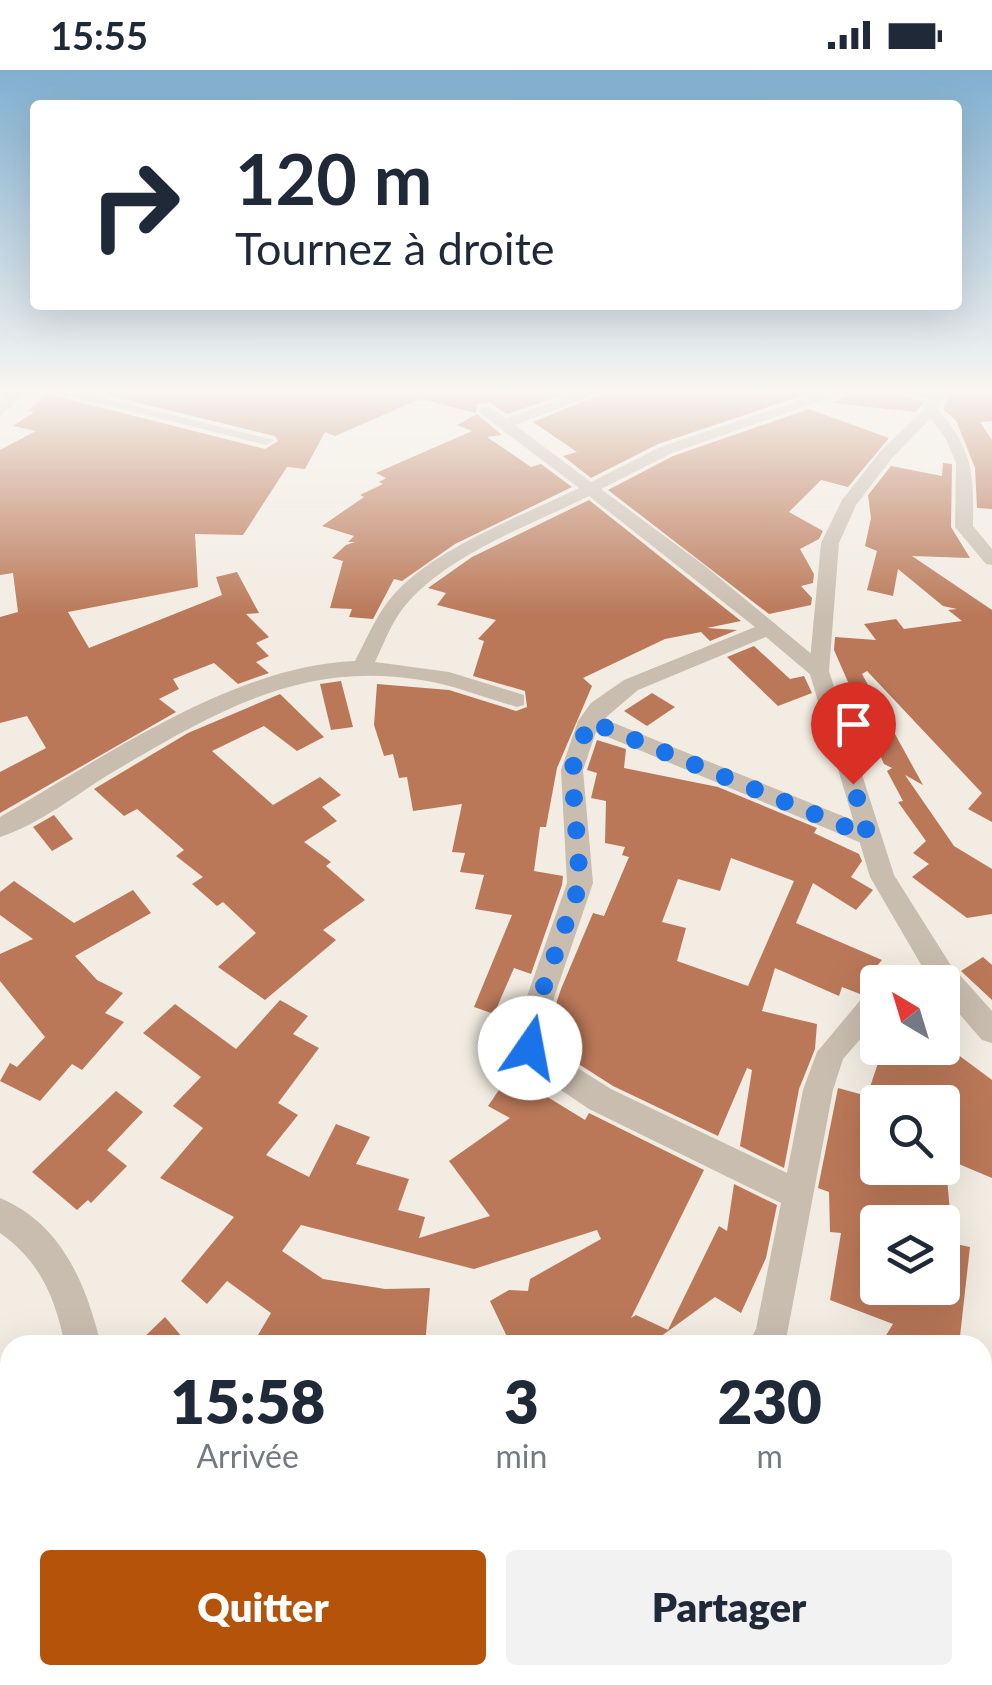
<!DOCTYPE html>
<html lang="fr">
<meta charset="utf-8">
<style>
body{margin:0;font-family:Lato,sans-serif;background:#f2f2f3;color:#1f2937;height:100vh;display:flex;flex-direction:column;font-size:38px;white-space:nowrap}
*{box-sizing:border-box;margin:0}
p{font-size:32px;color:#747a83}
.icon{flex:none;width:55px;height:55px;fill:none;stroke:currentColor;stroke-width:2;stroke-linecap:round;stroke-linejoin:round}
.map{position:relative;flex:1;overflow:hidden}
.drawer{position:absolute;left:0px;top:1265px;width:992px;height:350px;display:flex;flex-direction:column;background:#fff;border-radius:30px 30px 0 0;box-shadow:0 10px 40px #0002}
.drawer>*{flex:none}
.guide{position:absolute;left:30px;top:30px;width:932px;height:210px;border-radius:10px;box-shadow:0 10px 40px #0002;background:#fff;color:#1f2937;overflow:hidden}
.needle{width:65px;rotate:322deg}
.buttons{position:absolute;left:860px;top:895px;display:grid;gap:20px}
.buttons a{display:grid;place-items:center;width:100px;height:100px;border-radius:10px;background:#fff;box-shadow:0 10px 40px #0002;font-size:50px}
.pin{position:absolute;display:grid;place-items:center;width:85px;height:85px;color:#fff;margin:-102px -42px;border-radius:50% 50% 50% 0;rotate:-45deg;box-shadow:0 0 10px #0007}
.pin .icon{rotate:45deg}
.me{position:absolute;width:110px;margin:-55px;rotate:12deg;stroke-linejoin:round;filter:drop-shadow(0 0 8px #0008)}
.turn{display:flex;align-items:center;gap:35px;height:210px;padding:0 40px;font-size:45px}
.turn .icon{width:130px;height:130px;stroke-width:2.5}
.turn b{display:block;font-size:70px;line-height:85px}
.eta{display:flex;justify-content:space-evenly;align-items:center;height:170px;text-align:center}
.eta b{font-size:60px;font-weight:800;line-height:70px}
.action{display:flex;gap:20px;margin-top:auto;padding:20px 40px}
.action a{flex:1;height:115px;border-radius:10px;background:#b45309;color:#fff;font-size:40px;font-weight:800;line-height:115px;text-align:center}
.action a+a{background:#f2f2f3;color:#1f2937}
.status{display:flex;justify-content:space-between;align-items:center;height:70px;padding:0 50px;background:#fff;direction:ltr}
.status svg{height:28px;fill:currentColor}
.map>svg:first-child{display:block}
.building{fill:#ba7858;fill-rule:evenodd}
.lines{fill:none;stroke-linecap:round;stroke-linejoin:round}
.minor{fill:#c9bdaf;fill-rule:evenodd}
.tertiary{fill:#c9bdaf;fill-rule:evenodd}
.route{stroke:#1a73e8;stroke-width:18;stroke-dasharray:0 32.4}
</style>
<div class="status"><b>15:55</b><svg viewBox="0 0 49 12"><path d="M0 12V9h3v3zM5 12V6h3v6zM10 12V3h3v9zM15 12V0h3v12zM26 1h20v11H26zM47 4h2v5h-2z"/></svg></div>
<div class="map">
<svg width="992" height="1615" viewBox="0 0 992 1615">
<rect width="100%" height="100%" fill="#f2ece2"/>
<!-- building -->
<g class="building">
<polygon points="86,320 577,320 507,344 490,333 477,334 476,343 420,329 335,366 325,362 305,399 287,397 243,465 195,464 198,517 68,542 89,578 222,525 216,507 237,502 259,543 246,544 269,567 256,573 269,586 256,592 269,603 238,614 214,593 173,609 179,619 159,629 176,642 0,743 0,702 46,678 27,646 0,653 0,547 18,542 13,503 0,505 0,380 36,361 13,356 34,342 27,341 47,324 265,379 278,371 275,366"/>
<polygon points="612,320 806,320 804,325 658,374 591,408 563,386 577,382 533,352"/>
<polygon points="856,320 885,320 924,332 916,342 833,333"/>
<polygon points="953,320 992,320 992,351 980,352 992,370 992,439 977,438 975,398 956,350 943,339"/>
<polygon points="809,339 889,368 848,417 821,410 789,442 823,461 819,469 800,479 814,504 813,513 801,516 812,528 811,535 769,544 608,420 673,386"/>
<polygon points="477,344 502,365 487,367 531,397 541,394 572,417 455,474 402,511 394,509 373,549 349,547 352,539 330,538 343,491 332,488 346,475 355,472 348,472 354,466 322,456 364,427 360,425 383,414 379,412 386,408 376,403 472,361 457,355"/>
<polygon points="943,393 952,394 951,457 970,488 912,486 992,540 992,752 968,739 982,723 867,601 862,604 923,715 905,705 954,776 992,799 992,844 967,848 912,807 929,794 913,783 926,771 898,732 903,731 887,701 892,698 884,694 834,580 835,567 876,570 864,554 896,549 904,559 962,551 948,540 957,539 943,536 898,499 893,526 867,520 877,481 865,476 871,448 868,425 891,396 942,406"/>
<polygon points="589,430 741,551 707,558 737,560 710,571 701,562 665,569 583,608 592,616 557,698 546,757 540,757 534,801 563,806 562,815 531,904 514,898 494,944 474,937 512,845 475,839 484,805 460,802 465,783 452,782 462,734 413,741 407,707 399,708 393,684 384,686 374,655 377,614 449,620 516,641 527,637 525,621 473,606 484,571 478,569 496,550 437,535 446,523 428,518 472,487"/>
<polygon points="754,576 790,609 804,606 812,623 778,636 727,587"/>
<polygon points="341,611 353,657 331,660 320,614"/>
<polygon points="652,623 675,637 647,656 624,641"/>
<polygon points="280,624 324,667 297,681 264,656 212,681 273,735 320,707 341,725 322,737 337,751 304,772 331,792 326,796 365,830 323,860 336,870 265,930 218,897 256,863 223,832 217,836 192,814 203,807 176,786 184,780 137,739 124,746 94,719 188,663"/>
<path d="M597,670L626,679L624,698L718,717L817,758L814,763L859,784L862,791L851,807L873,820L856,840L813,813L796,853L882,890L875,898L882,901L879,912L860,924L842,917L839,926L775,898L762,941L817,954L815,979L799,1019L784,1098L740,1076L752,1000L747,998L718,1066L613,1016L552,977L562,960L549,955L561,919L593,843L604,846L629,787L622,785L625,777L605,773L606,731L591,728L597,703L587,700ZM731,788L794,811L748,916L677,891L686,858L662,852L678,809L720,821Z"/>
<polygon points="54,745 73,769 52,781 33,757"/>
<polygon points="14,811 74,853 133,820 151,843 75,886 97,910 123,923 105,943 124,952 82,1000 72,994 40,1031 0,1011 10,993 17,997 45,967 0,911 0,884 33,869 0,845 0,822"/>
<polygon points="983,887 992,895 992,930 961,901"/>
<polygon points="280,930 308,946 293,964 319,978 278,1033 298,1045 266,1085 309,1107 336,1054 370,1067 356,1094 409,1109 398,1140 425,1147 419,1168 490,1146 449,1091 510,1048 488,1036 510,1004 585,1050 589,1043 704,1100 631,1248 636,1245 668,1260 719,1156 727,1161 734,1114 777,1135 766,1188 741,1243 715,1227 649,1275 511,1275 490,1231 509,1220 528,1221 530,1209 601,1169 597,1160 474,1199 301,1155 282,1181 323,1209 385,1219 430,1218 425,1275 303,1270 313,1275 252,1275 271,1243 227,1211 207,1234 181,1211 234,1147 160,1108 203,1058 173,1036 201,1007 143,963 175,934 236,979"/>
<polygon points="920,978 949,978 992,1010 992,1108 942,1087 942,1032 878,1032 878,1098 946,1098 951,1152 878,1152 878,1218 942,1218 942,1171 970,1177 959,1275 896,1275 885,1267 893,1254 830,1230 841,1163 830,1162 829,1122 818,1118 838,1018 867,1026 882,981 907,991"/>
<polygon points="116,1021 143,1042 107,1080 127,1096 91,1133 88,1130 77,1140 32,1102"/>
<polygon points="165,1247 189,1275 136,1275"/>
</g>
<g class="lines">
<!-- minor -->
<g class="minor">
<polygon points="47,320 71,320 274,370 266,375"/>
<path d="M588,320H608L515,355L591,412L660,377L831,320H852L672,383L601,419L705,496L826,596V606H812L766,567L638,620L604,649L877,760L880,766L868,775L859,772L596,662L583,700L593,813L542,963L549,980L611,1019L787,1103L803,1020L817,982L868,921L878,917V949L843,989L833,1020L785,1275H748L756,1259L781,1133L589,1039L528,998L514,963L567,813L561,700L578,651L591,633L624,610L755,557L589,426C531,455 454,482 409,531C393,548 385,571 375,592L449,602L524,625V635L517,637C485,628 454,615 421,610C301,590 213,643 113,702C78,723 39,755 0,767V747C105,687 232,596 355,591C367,568 377,543 395,523C437,477 522,446 579,418L480,343V337H490L506,348Z"/>
<polygon points="889,320 921,320 945,327 938,331"/>
<path d="M926,337H936C973,379 974,402 973,456L992,479V495L986,494L955,457L956,393L946,369L924,340Z"/>
<polygon points="940,891 950,894 954,902 950,910 891,912 895,904"/>
<path d="M0,1128C62,1154 86,1214 101,1275H65C55,1228 41,1192 0,1163Z"/>
<polygon points="992,1481 992,1533 982,1537 982,1485"/>
<polygon points="904,1605 948,1605 944,1615 900,1615"/>
</g>
<!-- tertiary -->
<g class="tertiary">
<polygon points="12,320 27,320 0,347 0,334"/>
<polygon points="935,320 949,320 936,343 892,388 856,435 839,473 829,601 894,805 950,894 992,941 992,973 982,970 942,924 942,912 930,910 870,807 809,601 821,473 842,430 880,382 925,338"/>
</g>
</g>
<!-- sky -->
<linearGradient id="sky" x2="0" y2="1"><stop stop-color="#80afd0"/><stop offset="0.59" stop-color="#f9f6f2"/><stop offset="1" stop-color="#f9f6f2" stop-opacity="0"/></linearGradient>
<rect width="992" height="546" fill="url(#sky)"/>
<g class="lines">
<!-- route -->
<polyline class="route" points="530,978 528,962 580,813 572,700 589,651 868,766 853,714"/>
</g>
</svg>
<div class="buttons">
<a><svg class="needle" viewBox="-14 -14 28 28"><path d="M0-13l5 13h-10z" fill="#e53935"/><path d="M0 13l5-13h-10z" fill="#747a83"/></svg></a>
<a><svg class="icon" aria-label="search" viewBox="0 0 24 24"><circle cx="10" cy="10" r="6"/><path d="M15 15l6 6"/></svg></a>
<a><svg class="icon" aria-label="layers" viewBox="0 0 24 24"><path d="M12 4l9 5-9 5-9-5zM3 14l9 5 9-5"/></svg></a>
</div>
<div class="pin" style="left:853px;top:714px;background:#d93025"><svg class="icon" aria-label="arrive" viewBox="0 0 24 24"><path d="M6 21V4h12l-3 4 3 4H6"/></svg></div>
<svg class="me" style="left:530px;top:978px" viewBox="-20 -20 40 40"><circle r="19" fill="#fff"/><path d="M0-13L10 11 0 6-10 11z" fill="#1a73e8"/></svg>
<div class="guide">
<div class="turn"><svg class="icon" aria-label="right" viewBox="0 0 24 24"><path d="M7 20v-9h11M14 6l5 5-5 5"/></svg><div><b>120 m</b>Tournez à droite</div></div>
</div>
<section class="drawer">
<div class="eta">
<div><b>15:58</b><p>Arrivée</p></div>
<div><b>3</b><p>min</p></div>
<div><b>230</b><p>m</p></div>
</div>
<div class="action"><a>Quitter</a><a>Partager</a></div>
</section>
</div>
